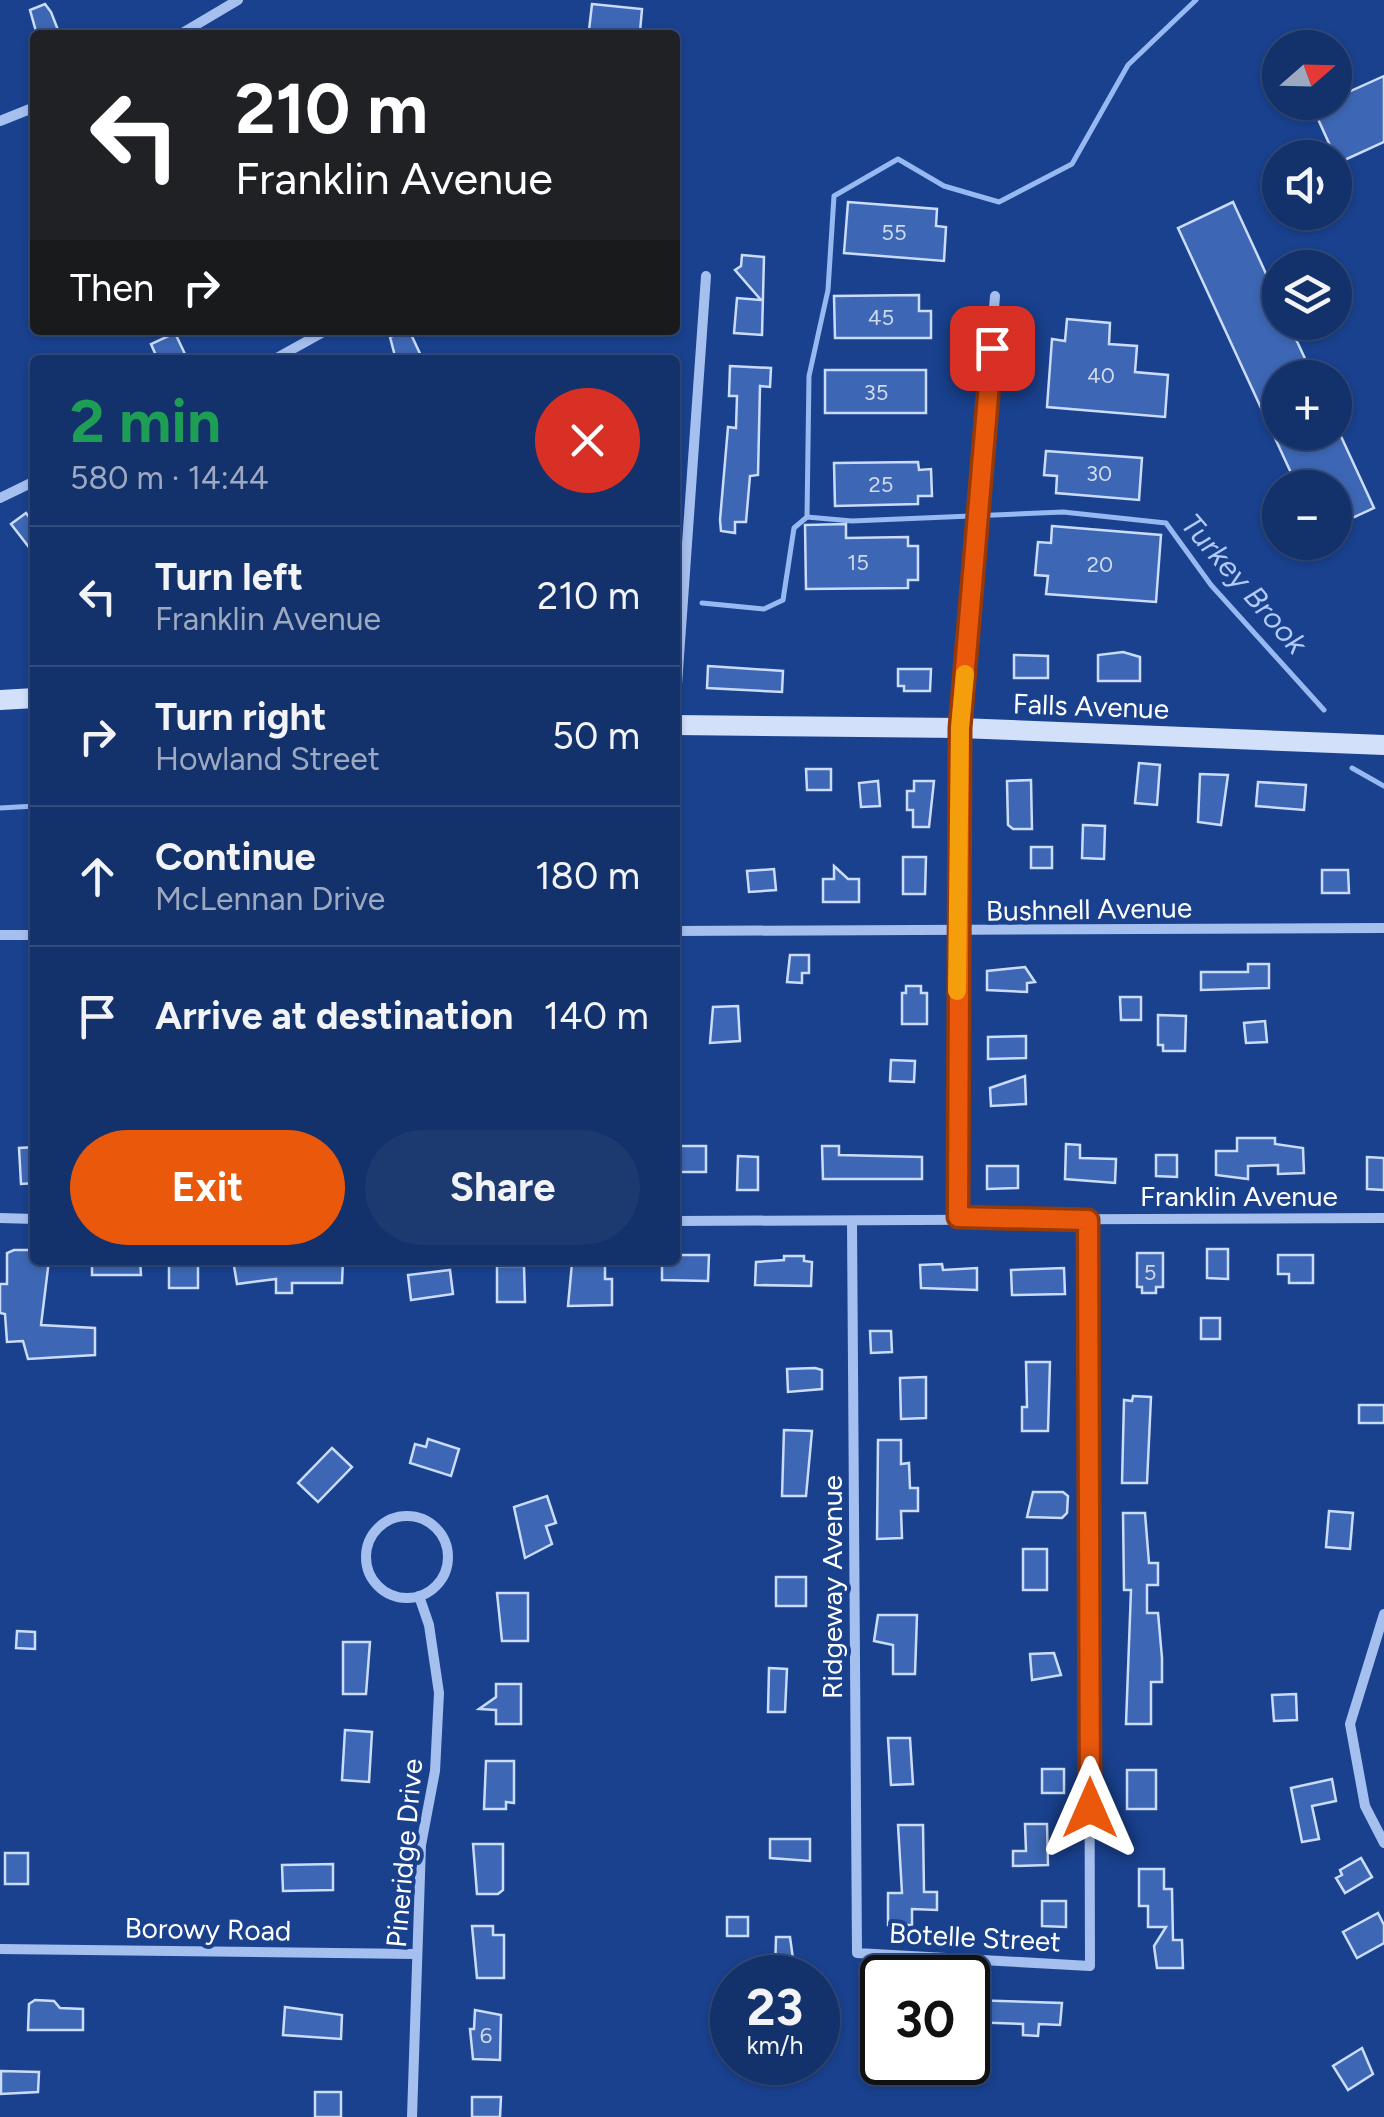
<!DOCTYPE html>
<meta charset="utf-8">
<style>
body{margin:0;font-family:Figtree,sans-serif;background:#1c3970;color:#f1f3f6;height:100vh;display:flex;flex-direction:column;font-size:38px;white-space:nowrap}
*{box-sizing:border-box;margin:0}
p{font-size:32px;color:#9da9c1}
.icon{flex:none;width:55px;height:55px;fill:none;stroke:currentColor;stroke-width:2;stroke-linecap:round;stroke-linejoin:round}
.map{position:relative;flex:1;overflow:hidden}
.side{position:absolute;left:30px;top:355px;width:650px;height:910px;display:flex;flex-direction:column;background:#13316a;border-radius:10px;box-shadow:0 2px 8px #0004,0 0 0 2px #324c7e}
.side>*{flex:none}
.guide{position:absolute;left:30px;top:30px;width:650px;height:305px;border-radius:10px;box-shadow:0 2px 8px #0004,0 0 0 2px #324c7e;background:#202124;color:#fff;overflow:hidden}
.needle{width:65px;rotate:70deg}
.fabs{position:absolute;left:1262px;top:30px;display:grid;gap:20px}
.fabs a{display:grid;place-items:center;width:90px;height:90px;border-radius:50%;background:#13316a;box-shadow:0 2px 8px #0004,0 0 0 2px #324c7e;font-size:50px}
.speed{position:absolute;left:710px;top:1955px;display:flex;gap:20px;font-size:50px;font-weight:700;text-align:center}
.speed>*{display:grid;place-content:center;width:130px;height:130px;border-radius:50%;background:#13316a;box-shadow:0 2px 8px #0004,0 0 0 2px #324c7e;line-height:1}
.speed small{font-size:25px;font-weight:400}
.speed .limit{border:5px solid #111;border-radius:15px;background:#fff;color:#111}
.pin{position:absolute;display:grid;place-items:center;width:85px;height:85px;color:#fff;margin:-42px;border-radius:20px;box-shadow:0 5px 15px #0006}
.me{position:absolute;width:110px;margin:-55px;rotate:0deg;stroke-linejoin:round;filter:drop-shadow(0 0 8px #0008)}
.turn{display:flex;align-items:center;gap:35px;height:210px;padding:0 40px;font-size:45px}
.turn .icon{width:130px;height:130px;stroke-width:2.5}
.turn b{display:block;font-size:70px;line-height:85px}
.then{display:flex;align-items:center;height:95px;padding:0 40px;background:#0003;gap:20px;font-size:38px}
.round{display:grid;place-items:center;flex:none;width:105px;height:105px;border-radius:52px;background:#1c3970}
.overview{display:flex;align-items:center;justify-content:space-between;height:170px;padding:0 40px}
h1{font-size:60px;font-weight:700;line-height:75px;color:#1e9e55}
.cta{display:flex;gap:20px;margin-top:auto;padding:20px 40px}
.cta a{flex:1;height:115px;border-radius:60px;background:#ea580c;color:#fff;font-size:40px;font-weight:700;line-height:115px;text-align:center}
.cta a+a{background:#1c3970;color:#f1f3f6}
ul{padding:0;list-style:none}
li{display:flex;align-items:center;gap:30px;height:140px;padding:0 40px;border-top:2px solid #324c7e}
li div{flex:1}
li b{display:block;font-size:38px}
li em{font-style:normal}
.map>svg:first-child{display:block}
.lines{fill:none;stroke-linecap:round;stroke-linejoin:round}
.stream{stroke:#97b9f1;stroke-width:5}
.building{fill:#3d67b4;stroke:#cbdcfa;stroke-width:2.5}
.street{stroke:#a5bfee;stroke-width:10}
.secondary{stroke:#d2e0fa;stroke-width:20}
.route-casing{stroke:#983908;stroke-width:25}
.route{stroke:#ea580c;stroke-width:18}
.slow{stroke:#f59e0b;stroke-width:18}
.labels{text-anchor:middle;stroke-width:8;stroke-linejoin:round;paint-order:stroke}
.number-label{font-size:22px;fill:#ced9ec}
.street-label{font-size:28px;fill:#fff;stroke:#19418e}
.water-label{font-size:30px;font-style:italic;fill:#b1caf6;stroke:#19418e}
</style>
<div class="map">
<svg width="1384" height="2117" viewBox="0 0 1384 2117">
<rect width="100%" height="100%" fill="#19418e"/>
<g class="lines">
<!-- stream -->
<g class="stream">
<polyline points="807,517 809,376 828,290 834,196 898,159 944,186 999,202 1072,164 1128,65 1196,0"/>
<polyline points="702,603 764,609 783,600 794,528 807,517 852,521 1063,512 1166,523 1211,585 1324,710"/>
<polyline points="1352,768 1384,786"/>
<polyline points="0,808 35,806"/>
</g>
</g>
<!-- building -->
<g class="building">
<polygon points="45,4 51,12 60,35 37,35 30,10"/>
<polygon points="592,4 642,9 640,32 589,30"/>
<polygon points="1384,76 1384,142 1338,163 1313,108 1335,102 1335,98"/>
<polygon points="848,202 937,209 936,226 946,227 944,261 844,253"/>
<polygon points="1233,202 1280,304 1280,322 1288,322 1314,378 1280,378 1280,432 1339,432 1374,508 1335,526 1335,488 1298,488 1178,228"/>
<polygon points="742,255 764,257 762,335 734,333 737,298 761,300 735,270 741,266"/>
<polygon points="919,295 919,311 931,311 931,338 835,338 834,296"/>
<polygon points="1067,319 1110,323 1109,344 1137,346 1135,372 1168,375 1165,417 1047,407 1052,339 1065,341"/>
<polygon points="409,330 423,360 396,360 390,337"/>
<polygon points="175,333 185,354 158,360 151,344"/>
<polygon points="730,366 771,368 770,387 760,386 758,475 750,476 746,522 735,522 735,533 721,531 720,520 728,427 736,428 737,396 729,396"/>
<rect x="825" y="370" width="101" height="43"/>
<polygon points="1046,451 1142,458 1139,500 1056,493 1057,476 1044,475"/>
<polygon points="918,462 919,470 931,469 932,496 918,496 918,504 835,506 834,463"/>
<polygon points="26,513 35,525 35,555 11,524"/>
<polygon points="846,524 846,538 908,537 908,546 918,546 918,580 908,580 908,588 806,589 805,525"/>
<polygon points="1052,526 1161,535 1156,602 1046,594 1048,576 1035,575 1038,542 1051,543"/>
<polygon points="1123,652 1140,657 1140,681 1098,681 1098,655"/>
<polygon points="1014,655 1048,656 1048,678 1014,678"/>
<polygon points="708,666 783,671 782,692 707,688"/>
<polygon points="898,669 931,669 930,691 904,691 904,686 898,686"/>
<polygon points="1139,763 1160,765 1157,805 1135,803"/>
<polygon points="806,769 831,769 831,790 807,790"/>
<polygon points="1200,774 1228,775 1221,825 1198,822"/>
<polygon points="1031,780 1032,829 1013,829 1008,825 1007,781"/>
<polygon points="878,781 880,806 861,807 859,783"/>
<polygon points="914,781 934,781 929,827 913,827 913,810 907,810 907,791 914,791"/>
<polygon points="1258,782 1306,785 1304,810 1256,806"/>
<polygon points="1083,825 1105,826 1104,859 1082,858"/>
<rect x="1031" y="847" width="21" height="21"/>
<polygon points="903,857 926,857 925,894 903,894"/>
<polygon points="834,866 848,879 859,879 859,902 823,902 823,879 834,879"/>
<polygon points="774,869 776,890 749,892 747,871"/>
<polygon points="1322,870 1348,870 1349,893 1322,893"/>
<polygon points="790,955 809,955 809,973 802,973 802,983 787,982"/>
<polygon points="1248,964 1269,964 1269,988 1201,990 1201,972 1248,972"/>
<polygon points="1025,967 1035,982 1027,983 1027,992 987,990 987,971"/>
<polygon points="906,986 921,986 921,993 927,993 927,1024 902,1024 902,993 906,993"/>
<polygon points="1120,997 1141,997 1141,1020 1121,1020"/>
<polygon points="738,1006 740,1041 710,1043 713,1007"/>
<polygon points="1158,1015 1186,1016 1185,1051 1163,1051 1163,1045 1158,1045"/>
<polygon points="1265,1021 1267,1042 1246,1043 1244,1023"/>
<polygon points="1026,1036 1026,1058 988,1059 988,1037"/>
<polygon points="891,1060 915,1061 914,1082 890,1081"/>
<polygon points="1025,1076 1026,1104 991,1106 990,1088"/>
<polygon points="1237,1138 1275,1138 1275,1144 1303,1148 1304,1173 1278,1174 1278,1165 1248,1166 1248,1179 1216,1175 1216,1151 1237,1151"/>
<polygon points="1066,1144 1080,1145 1080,1158 1116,1159 1115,1183 1065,1179"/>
<rect x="675" y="1146" width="31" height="26"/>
<polygon points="822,1146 839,1146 839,1155 922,1157 922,1179 823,1179"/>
<polygon points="35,1147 35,1183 21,1184 19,1148"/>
<polygon points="1156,1155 1177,1155 1177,1177 1156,1176"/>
<polygon points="738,1156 758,1157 758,1190 737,1190"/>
<polygon points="1367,1157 1384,1158 1384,1190 1367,1189"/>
<polygon points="987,1166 1018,1166 1018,1188 987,1189"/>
<polygon points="1207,1249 1228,1249 1228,1279 1207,1278"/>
<polygon points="14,1250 35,1250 35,1260 49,1260 41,1325 95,1328 95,1355 28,1359 23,1341 7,1342 5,1314 0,1313 0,1284 7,1284 7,1253"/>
<polygon points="1137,1253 1163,1253 1163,1287 1156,1287 1156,1293 1142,1293 1142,1287 1137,1287"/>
<polygon points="675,1255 709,1255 708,1281 662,1280 662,1260 675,1260"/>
<polygon points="1278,1255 1313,1255 1313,1283 1289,1283 1289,1274 1278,1274"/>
<polygon points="784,1256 804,1256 804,1261 812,1262 811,1286 755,1285 756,1262 784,1260"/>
<polygon points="92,1260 140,1260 141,1275 92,1275"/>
<rect x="169" y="1260" width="29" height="28"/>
<polygon points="233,1260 343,1260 342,1283 292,1283 292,1293 276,1293 276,1279 237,1284"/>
<polygon points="578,1260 605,1264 605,1279 612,1279 612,1305 568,1306 572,1263"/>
<polygon points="942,1264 943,1270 977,1268 977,1290 921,1288 920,1265"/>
<polygon points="497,1266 524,1266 525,1302 497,1302"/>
<polygon points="1064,1268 1065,1294 1012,1295 1011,1270"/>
<polygon points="450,1270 453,1294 411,1300 408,1275"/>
<rect x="1201" y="1318" width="19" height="21"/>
<polygon points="870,1331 891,1331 892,1352 871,1353"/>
<polygon points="1026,1362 1050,1362 1048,1431 1022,1431 1022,1407 1027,1407"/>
<polygon points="815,1368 822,1370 822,1389 788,1392 787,1369"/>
<polygon points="926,1377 926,1418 901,1419 900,1378"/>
<polygon points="1133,1396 1151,1397 1147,1483 1122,1483 1124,1400 1132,1401"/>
<rect x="1359" y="1405" width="25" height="18"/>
<polygon points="784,1430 812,1431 806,1496 782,1496"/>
<polygon points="428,1439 459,1449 451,1476 410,1463 415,1444 426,1447"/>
<polygon points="878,1440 901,1440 901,1464 909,1463 910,1488 918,1488 918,1511 901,1511 902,1538 877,1539"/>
<polygon points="332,1448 352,1467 318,1502 298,1483"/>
<polygon points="1033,1492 1063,1492 1068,1496 1067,1513 1062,1518 1027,1517"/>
<polygon points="547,1496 556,1523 546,1526 552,1544 525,1558 514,1507"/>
<polygon points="1329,1511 1353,1513 1350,1549 1326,1547"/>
<polygon points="1123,1513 1145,1513 1149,1563 1158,1563 1158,1585 1147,1585 1147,1613 1158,1613 1162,1658 1162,1682 1151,1682 1151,1724 1126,1724 1131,1590 1124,1590"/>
<rect x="1023" y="1549" width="24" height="41"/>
<rect x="776" y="1577" width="30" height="29"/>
<polygon points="497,1593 528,1593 528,1641 502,1641"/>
<polygon points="878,1615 917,1615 915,1674 893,1674 893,1645 874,1641"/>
<polygon points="17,1631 35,1632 35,1649 16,1648"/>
<polygon points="343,1642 370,1642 366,1694 343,1694"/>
<polygon points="1054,1653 1061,1675 1032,1680 1030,1654"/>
<polygon points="769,1668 787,1669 785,1712 768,1712"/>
<polygon points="496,1684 521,1684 521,1724 496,1724 496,1710 479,1709 496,1697"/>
<polygon points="1296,1694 1297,1720 1274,1721 1272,1695"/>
<polygon points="345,1730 372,1732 369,1782 342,1780"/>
<polygon points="888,1738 910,1738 913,1784 891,1785"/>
<polygon points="486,1761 514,1761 514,1803 506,1802 506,1809 484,1809"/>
<rect x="1042" y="1769" width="22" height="24"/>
<rect x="1127" y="1770" width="29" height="39"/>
<polygon points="1332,1779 1336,1801 1312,1806 1319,1839 1302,1842 1291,1788"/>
<polygon points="1025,1824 1047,1824 1048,1865 1013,1866 1013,1851 1026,1851"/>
<polygon points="898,1825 923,1825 924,1892 937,1892 937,1910 912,1909 912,1925 888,1925 888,1893 902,1893"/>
<polygon points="770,1839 810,1839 810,1861 770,1858"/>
<polygon points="473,1844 503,1844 503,1890 498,1894 477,1894"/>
<rect x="5" y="1853" width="23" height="31"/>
<polygon points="1361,1858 1372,1877 1345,1893 1336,1878 1342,1875 1340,1870"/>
<polygon points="333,1864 333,1890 283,1891 282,1865"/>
<polygon points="1139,1869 1164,1869 1164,1889 1172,1889 1173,1940 1182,1940 1183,1968 1157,1968 1154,1946 1166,1927 1148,1927 1148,1906 1139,1906"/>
<polygon points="1042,1901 1066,1901 1066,1927 1042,1926"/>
<polygon points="1378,1913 1384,1925 1384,1943 1357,1958 1343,1932"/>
<rect x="727" y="1917" width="21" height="19"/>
<polygon points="472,1926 493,1926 493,1935 504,1935 504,1978 477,1978"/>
<polygon points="776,1937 790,1937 795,1973 775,1973"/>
<polygon points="35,2000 54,2001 60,2008 83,2009 83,2030 28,2030 29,2004"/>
<polygon points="968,2000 1062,2003 1060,2025 1039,2024 1038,2036 1023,2035 1023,2024 968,2022"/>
<polygon points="285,2007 342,2015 341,2039 283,2035"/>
<polygon points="475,2010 501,2015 500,2060 473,2059 470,2029 474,2029"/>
<polygon points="1362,2048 1373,2074 1348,2090 1333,2066"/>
<polygon points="1,2071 39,2072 38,2092 1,2094"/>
<rect x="315" y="2092" width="26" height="25"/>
<polygon points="472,2097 501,2097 500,2117 472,2117"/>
</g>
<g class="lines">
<!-- street -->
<g class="street">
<polyline points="179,35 238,0"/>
<polyline points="0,121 35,107"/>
<polyline points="273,360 327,330"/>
<polyline points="0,498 35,481"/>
<polyline points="675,713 706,276"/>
<polyline points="675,931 1384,928"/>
<polyline points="0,935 35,935"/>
<polyline points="958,1217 960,728 995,296"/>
<polyline points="0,1218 35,1219"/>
<polyline points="675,1221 1384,1218"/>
<polyline points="852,1222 857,1953 1090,1966 1088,1220"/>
<circle cx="407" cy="1557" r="41"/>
<polyline points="1384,1614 1350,1724 1365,1806 1384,1843"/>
<polyline points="0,1949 416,1954"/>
<polyline points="412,2117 421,1845 435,1771 439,1693 429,1625 419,1596"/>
</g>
<!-- secondary -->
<g class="secondary">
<polyline points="0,700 35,698"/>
<polyline points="675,725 960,728 1384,745"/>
</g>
</g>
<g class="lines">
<!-- route casing -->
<g class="route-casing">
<polyline id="route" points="992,348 960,728 958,1217 1088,1220 1090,1808"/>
</g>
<!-- route -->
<use href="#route" class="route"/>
<!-- slow -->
<polyline class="slow" points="957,991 960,728 965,674"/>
</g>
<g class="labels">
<!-- number labels -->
<g class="number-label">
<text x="894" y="240">55</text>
<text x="881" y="325">45</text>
<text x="1101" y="383">40</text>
<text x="876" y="400">35</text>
<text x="1099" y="481">30</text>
<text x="881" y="492">25</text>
<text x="858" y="570">15</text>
<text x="1100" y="572">20</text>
<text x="1150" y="1280">5</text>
<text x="486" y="2043">6</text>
</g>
<!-- street labels -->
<g class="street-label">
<text transform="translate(1091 706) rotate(2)" y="10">Falls Avenue</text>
<text transform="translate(1089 909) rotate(-1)" y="10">Bushnell Avenue</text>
<text x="1239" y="1206">Franklin Avenue</text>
<text transform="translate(832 1587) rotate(-90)" y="10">Ridgeway Avenue</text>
<text transform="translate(404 1853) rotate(-85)" y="10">Pineridge Drive</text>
<text transform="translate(208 1929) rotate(1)" y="10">Borowy Road</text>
<text transform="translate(975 1937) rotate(3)" y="10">Botelle Street</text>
</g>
<!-- water labels -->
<g class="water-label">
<text transform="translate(1244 584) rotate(49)" y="10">Turkey Brook</text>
</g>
</g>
</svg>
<div class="fabs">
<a><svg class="needle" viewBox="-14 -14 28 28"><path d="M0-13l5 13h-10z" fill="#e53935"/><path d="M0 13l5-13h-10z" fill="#9da9c1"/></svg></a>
<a><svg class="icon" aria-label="sound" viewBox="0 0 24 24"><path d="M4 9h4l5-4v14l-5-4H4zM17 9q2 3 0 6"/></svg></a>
<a><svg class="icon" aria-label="layers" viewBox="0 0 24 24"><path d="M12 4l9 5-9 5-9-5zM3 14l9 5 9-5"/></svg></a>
<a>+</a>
<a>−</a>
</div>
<div class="speed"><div>23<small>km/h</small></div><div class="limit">30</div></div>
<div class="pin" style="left:992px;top:348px;background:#d93025"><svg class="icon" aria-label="arrive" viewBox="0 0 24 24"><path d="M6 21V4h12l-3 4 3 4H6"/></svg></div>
<svg class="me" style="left:1090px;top:1808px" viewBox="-20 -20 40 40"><path d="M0-17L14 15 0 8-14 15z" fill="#ea580c" stroke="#fff" stroke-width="4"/></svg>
<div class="guide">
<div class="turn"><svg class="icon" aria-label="left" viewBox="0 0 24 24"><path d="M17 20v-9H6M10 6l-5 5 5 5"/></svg><div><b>210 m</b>Franklin Avenue</div></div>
<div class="then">Then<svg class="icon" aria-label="right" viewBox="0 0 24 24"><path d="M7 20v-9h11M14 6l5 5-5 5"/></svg></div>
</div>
<section class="side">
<div class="overview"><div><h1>2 min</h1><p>580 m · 14:44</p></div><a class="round" style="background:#d93025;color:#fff"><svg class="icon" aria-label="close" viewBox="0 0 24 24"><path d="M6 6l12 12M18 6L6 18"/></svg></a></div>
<ul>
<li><svg class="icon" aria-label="left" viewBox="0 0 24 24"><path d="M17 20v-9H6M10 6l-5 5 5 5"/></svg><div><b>Turn left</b><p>Franklin Avenue</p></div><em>210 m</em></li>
<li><svg class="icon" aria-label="right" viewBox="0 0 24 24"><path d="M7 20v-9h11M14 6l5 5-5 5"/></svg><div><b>Turn right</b><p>Howland Street</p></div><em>50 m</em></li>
<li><svg class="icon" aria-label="ahead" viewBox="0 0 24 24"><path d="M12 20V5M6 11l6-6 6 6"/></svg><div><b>Continue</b><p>McLennan Drive</p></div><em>180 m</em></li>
<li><svg class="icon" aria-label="arrive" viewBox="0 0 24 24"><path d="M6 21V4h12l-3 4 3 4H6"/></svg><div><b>Arrive at destination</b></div><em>140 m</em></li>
</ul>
<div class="cta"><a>Exit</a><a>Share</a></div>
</section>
</div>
